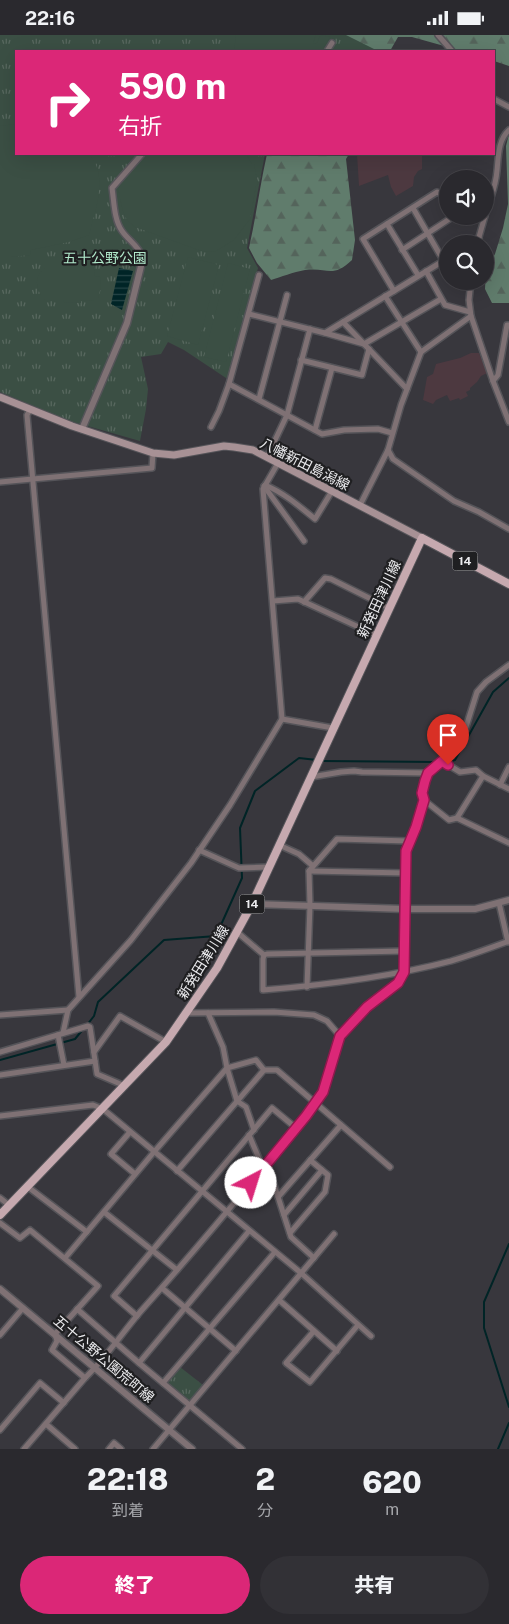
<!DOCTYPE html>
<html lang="ja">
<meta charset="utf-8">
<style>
body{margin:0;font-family:"Public Sans","Noto Sans JP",sans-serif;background:#323136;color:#f1f3f6;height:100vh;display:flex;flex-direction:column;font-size:19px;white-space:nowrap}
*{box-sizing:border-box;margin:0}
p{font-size:16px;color:#a5a6aa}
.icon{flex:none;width:28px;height:28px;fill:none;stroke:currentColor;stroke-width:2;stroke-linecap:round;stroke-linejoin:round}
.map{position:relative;height:1414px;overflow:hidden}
.sheet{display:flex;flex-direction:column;background:#2a292e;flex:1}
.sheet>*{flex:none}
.hud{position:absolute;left:15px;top:15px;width:480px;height:105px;border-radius:0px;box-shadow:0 5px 20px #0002,0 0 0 1px #46454a;background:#db2777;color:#fff;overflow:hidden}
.fabs{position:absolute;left:439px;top:135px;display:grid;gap:10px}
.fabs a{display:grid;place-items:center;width:55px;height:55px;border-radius:50%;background:#2a292e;box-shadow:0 5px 20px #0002,0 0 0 1px #46454a;font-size:25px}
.pin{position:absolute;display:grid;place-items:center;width:42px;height:42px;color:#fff;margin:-51px -21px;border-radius:50% 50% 50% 0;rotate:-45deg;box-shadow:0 0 5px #0007}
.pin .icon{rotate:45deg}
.me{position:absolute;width:55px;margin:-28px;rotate:40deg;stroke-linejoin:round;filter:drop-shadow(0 0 4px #0008)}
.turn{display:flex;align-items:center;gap:18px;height:105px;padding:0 20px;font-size:22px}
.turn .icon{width:65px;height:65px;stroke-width:2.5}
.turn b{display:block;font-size:35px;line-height:42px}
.eta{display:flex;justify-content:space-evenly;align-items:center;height:85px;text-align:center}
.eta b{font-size:30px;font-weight:800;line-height:35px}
.button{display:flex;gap:10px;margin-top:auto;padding:10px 20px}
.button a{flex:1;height:58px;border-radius:30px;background:#db2777;color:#fff;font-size:20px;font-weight:800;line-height:58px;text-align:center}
.button a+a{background:#323136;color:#f1f3f6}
.status{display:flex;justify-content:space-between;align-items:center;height:35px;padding:0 25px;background:#2a292e;direction:ltr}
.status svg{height:14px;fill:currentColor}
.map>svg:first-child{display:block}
.education{fill:#4d3940}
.forest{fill:url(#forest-firs)}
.park{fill:url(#park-tufts)}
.pitch{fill:#3b4f44}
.water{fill:url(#water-rules)}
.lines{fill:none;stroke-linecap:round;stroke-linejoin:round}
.stream{stroke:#002426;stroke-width:2}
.minor-casing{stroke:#555459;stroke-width:8}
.tertiary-casing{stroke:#555459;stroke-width:9}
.secondary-casing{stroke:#555459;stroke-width:9}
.primary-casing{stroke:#555459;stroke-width:10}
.minor{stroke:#7f7174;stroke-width:5}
.tertiary{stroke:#7f7174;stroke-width:6}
.secondary{stroke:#a79195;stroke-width:7}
.primary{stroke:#c6a9af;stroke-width:8}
.route-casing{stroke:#8e194d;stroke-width:12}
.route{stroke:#db2777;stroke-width:9}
.labels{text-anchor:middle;stroke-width:4.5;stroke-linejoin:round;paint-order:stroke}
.shield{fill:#1f1f21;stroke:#aeaeb0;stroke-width:1}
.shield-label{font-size:12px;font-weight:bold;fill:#ebebee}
.park-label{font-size:14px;fill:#b1e9cb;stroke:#1f1f21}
.street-label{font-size:14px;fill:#ebebee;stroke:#1f1f21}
</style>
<div class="status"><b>22:16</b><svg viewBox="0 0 49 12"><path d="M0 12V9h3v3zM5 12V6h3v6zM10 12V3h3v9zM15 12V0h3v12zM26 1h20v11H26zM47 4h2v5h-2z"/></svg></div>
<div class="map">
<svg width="509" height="1414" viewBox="0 0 509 1414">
<defs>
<pattern id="forest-firs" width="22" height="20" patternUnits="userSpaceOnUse" patternTransform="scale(1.25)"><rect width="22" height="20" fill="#607c6c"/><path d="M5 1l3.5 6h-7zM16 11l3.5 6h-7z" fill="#54645b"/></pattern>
<pattern id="park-tufts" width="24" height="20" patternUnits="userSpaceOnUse" patternTransform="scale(1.25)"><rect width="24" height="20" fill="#3b4f44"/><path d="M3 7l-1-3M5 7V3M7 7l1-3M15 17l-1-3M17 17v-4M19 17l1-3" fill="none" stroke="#58685f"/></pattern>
<pattern id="water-rules" width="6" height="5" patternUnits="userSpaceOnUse" patternTransform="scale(1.25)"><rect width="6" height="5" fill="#002426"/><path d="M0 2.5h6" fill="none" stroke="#254446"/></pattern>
</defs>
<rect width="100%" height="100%" fill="#38373d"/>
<!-- education -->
<g class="education">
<polygon points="357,119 422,119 422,134 418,136 414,142 413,151 396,161 391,152 388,140 359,151"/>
<polygon points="471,318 479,318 487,338 481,341 477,347 470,353 470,355 466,357 468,361 460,365 459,363 450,366 447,360 436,365 433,369 423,365 427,342 433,339 436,329 460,323"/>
</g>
<!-- forest -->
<g class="forest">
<polygon points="0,0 509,0 509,31 494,26 494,16 462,16 412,2 398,2 390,16 16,16"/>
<polygon points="509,99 509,268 492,268 485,254 486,235 495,219 503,193 508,169 506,111"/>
<path d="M267,119H349L346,124L355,205L352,225C332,244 328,232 305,235C293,237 281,242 271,245L257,228L249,213C256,182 260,150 267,119Z"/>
</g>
<!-- park -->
<g class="park">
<polygon points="0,0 346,0 374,14 373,16 16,16 16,119 265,119 247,213 258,233 228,342 226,343 184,315 168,307 161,319 141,322 148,354 146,374 140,406 70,386 0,357"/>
<polygon points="180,1332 203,1350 189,1366 167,1348"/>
</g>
<!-- pitch -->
<g class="pitch">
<polygon points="236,0 316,0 313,8 316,9 321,0 330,2 322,16 234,16"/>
<path d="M16,89V119H89C109,141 95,175 89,200L69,207L31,215L30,220L11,222V218H0V91Z"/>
<path d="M147,119H246L252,129H254L258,150L256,151L250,184L234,205L216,216L204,217L135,192C127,186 124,182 122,172C121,166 118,159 119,153C121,143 140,126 147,119Z"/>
<polygon points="188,222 219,230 198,310 167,301"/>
<path d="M84,224L93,225L95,241L100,242L101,252L98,263H94V266L81,265V268L64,267L63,265H45C35,255 33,239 47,232V227H83Z"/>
<polygon points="228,228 250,234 226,327 204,322"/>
</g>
<!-- water -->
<polygon class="water" points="119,233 133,236 122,275 111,269"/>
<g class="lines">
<!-- stream -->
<g class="stream">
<polyline points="322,726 437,727"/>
<polyline points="447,727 455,725 493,657 509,643"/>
<polyline points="87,990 94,981 98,967 164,905 216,901 242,843 240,793 255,756 299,723 317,725"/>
<polyline points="0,1025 75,1004 84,993"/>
<polyline points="509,1209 484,1267 484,1293 509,1372"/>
<polyline points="498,1414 509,1388"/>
</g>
<!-- minor casing -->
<g class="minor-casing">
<g id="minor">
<polyline points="438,0 452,16"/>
<polyline points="327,16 332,8"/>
<polyline points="494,64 509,72"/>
<path d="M142,119L112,153C114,166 114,185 122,196C129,206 139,211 143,223"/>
<polyline points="413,173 443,225"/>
<path d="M485,180C489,168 494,156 496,143C499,127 496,107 509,95"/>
<polyline points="387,189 418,240"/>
<polyline points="470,209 479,203"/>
<polyline points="477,209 485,181"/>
<polyline points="402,215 454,181"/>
<polyline points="426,236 445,270 470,277"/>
<polyline points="471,246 469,265 471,281 493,346 509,387"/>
<polyline points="394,256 363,204 437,157 448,163"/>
<polyline points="385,261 421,317"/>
<polyline points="249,279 325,298 448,223"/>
<polyline points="343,287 407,354"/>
<polyline points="325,298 364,309 441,264"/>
<polyline points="301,325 362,340 369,314"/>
<polyline points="493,346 498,340 507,290 509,290"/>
<polyline points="229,349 322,399 344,395 378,394 392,398"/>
<polyline points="259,364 287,260"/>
<polyline points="30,375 27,380 79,962"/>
<polyline points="211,392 219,376 229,349 259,240"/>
<polyline points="315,395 332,333"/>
<polyline points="388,415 393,424 454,466 479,477 509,494"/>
<polyline points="267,422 287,380 310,294"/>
<polyline points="0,447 152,433 153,418"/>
<path d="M265,450C284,458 299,471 315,484L332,456"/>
<polyline points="264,451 304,506"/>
<polyline points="360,470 388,415 401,370 421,317 471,281"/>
<polyline points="273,566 298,564 376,600"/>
<polyline points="304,567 325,543 331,544 389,573"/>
<polyline points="282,684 333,693"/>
<polyline points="442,726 460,737 476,735 483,741"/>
<polyline points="311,742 341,737 354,736 362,737 428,738 442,726 465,695 477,657 486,647 509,630"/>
<polyline points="500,750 509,732"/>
<polyline points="424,765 449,785 457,783 509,808"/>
<polyline points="457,783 483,741 509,754"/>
<polyline points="279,810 299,819 313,831"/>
<polyline points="199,815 239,833 268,832"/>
<polyline points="309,836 406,838"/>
<polyline points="499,868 508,907"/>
<polyline points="237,897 264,920"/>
<path d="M404,916L267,919L264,920L263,924V955C326,950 390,942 451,926C471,920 490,913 509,906"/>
<polyline points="307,952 310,870 309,836 337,804 409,806"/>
<polyline points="186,978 274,977 314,980 327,986 340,1001"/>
<polyline points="208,978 223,1012 227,1033 237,1066 246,1072 254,1095"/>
<polyline points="0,980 68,975"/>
<polyline points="63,998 68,975 131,905 191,828 230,770 282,684 263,454 278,428"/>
<polyline points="58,1000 64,1030"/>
<polyline points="0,1017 88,991 90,992 97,1039 125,1051"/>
<polyline points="94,1017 120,981 166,1007"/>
<polyline points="0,1040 95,1026"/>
<polyline points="0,1081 93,1070 103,1074 301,1238 371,1301"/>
<polyline points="130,1097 111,1119 135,1139"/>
<polyline points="249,1100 263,1133"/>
<polyline points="267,1128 291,1202 314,1223"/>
<polyline points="177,1136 264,1035"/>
<polyline points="28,1152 87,1197"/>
<polyline points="278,1162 341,1090"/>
<polyline points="0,1163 9,1170"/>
<polyline points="104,1177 177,1235"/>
<polyline points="284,1180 322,1135"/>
<polyline points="0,1188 20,1203 30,1195 98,1251 55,1299 57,1306 52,1315 85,1343"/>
<polyline points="290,1198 325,1157 328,1140 310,1125"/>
<polyline points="65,1223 154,1117 227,1033 256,1025 264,1035 277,1035 390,1132"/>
<polyline points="162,1253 236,1316"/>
<polyline points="279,1265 337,1316"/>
<polyline points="77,1274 139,1328 242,1414"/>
<polyline points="137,1281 114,1261 272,1073 296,1093"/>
<polyline points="314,1296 286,1328 310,1347 358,1290"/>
<polyline points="0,1300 23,1273"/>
<polyline points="139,1328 249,1196"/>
<polyline points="163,1348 275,1217"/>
<polyline points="46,1389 75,1414"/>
<polyline points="0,1395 40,1348 64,1368"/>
<path d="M24,1414L85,1343C106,1323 122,1298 141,1276C201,1209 259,1139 315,1069L323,1057L340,1001L367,972L398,948L404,937L406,816L416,792L424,765L422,758L428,738"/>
<polyline points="109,1414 114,1408 121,1414"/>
<polyline points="153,1414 334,1199"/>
</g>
</g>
<!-- tertiary casing -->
<g class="tertiary-casing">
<g id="tertiary">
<polyline points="82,394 127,288 143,223"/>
<polyline points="252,869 405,874 475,874 509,865"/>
<polyline points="0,1254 192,1414"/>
</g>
</g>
<!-- secondary casing -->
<g class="secondary-casing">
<polyline id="secondary" points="0,362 72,391 153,418 174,420 224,411 234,412 253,415 422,503"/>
</g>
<!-- primary casing -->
<g class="primary-casing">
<polyline id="primary" points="0,1180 166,1007 217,933 252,869 422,503 509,549"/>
</g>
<!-- minor -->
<use href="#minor" class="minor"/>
<!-- tertiary -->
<use href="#tertiary" class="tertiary"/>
<!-- secondary -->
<use href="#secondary" class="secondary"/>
<!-- primary -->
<use href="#primary" class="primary"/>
</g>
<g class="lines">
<!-- route casing -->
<g class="route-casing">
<polyline id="route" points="251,1148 306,1081 323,1057 340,1001 367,972 398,948 404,937 406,816 416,792 424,765 422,758 425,746 428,738 442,726 448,730"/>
</g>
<!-- route -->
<use href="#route" class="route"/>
</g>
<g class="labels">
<!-- shield labels -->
<g class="shield">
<rect x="452.5" y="516.5" width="25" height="19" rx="4"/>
<rect x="239.5" y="859.5" width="25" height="19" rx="4"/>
</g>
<g class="shield-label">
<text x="465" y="530">14</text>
<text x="252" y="873">14</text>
</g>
<!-- park labels -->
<g class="park-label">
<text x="105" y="228">五十公野公園</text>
</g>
<!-- street labels -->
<g class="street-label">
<text transform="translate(305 429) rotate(27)" y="5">八幡新田島潟線</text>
<text transform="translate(379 564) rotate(-65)" y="5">新発田津川線</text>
<text transform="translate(203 927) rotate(-58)" y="5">新発田津川線</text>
<text transform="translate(104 1324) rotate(40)" y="5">五十公野公園荒町線</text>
</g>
</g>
</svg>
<div class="fabs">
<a><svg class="icon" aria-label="sound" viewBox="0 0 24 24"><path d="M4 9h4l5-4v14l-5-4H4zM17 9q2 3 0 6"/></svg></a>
<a><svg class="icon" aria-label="search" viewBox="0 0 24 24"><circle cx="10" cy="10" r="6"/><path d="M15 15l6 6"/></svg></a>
</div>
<div class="pin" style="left:448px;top:730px;background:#d93025"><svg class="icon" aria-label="arrive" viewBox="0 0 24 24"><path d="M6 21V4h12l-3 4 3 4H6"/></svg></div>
<svg class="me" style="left:251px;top:1148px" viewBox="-20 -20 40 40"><circle r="19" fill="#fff"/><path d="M0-13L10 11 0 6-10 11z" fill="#db2777"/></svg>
<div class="hud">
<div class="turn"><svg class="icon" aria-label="right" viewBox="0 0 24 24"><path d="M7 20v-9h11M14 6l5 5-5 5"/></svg><div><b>590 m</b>右折</div></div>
</div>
</div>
<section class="sheet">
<div class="eta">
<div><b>22:18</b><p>到着</p></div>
<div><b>2</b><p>分</p></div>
<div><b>620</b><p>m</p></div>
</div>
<div class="button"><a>終了</a><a>共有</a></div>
</section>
